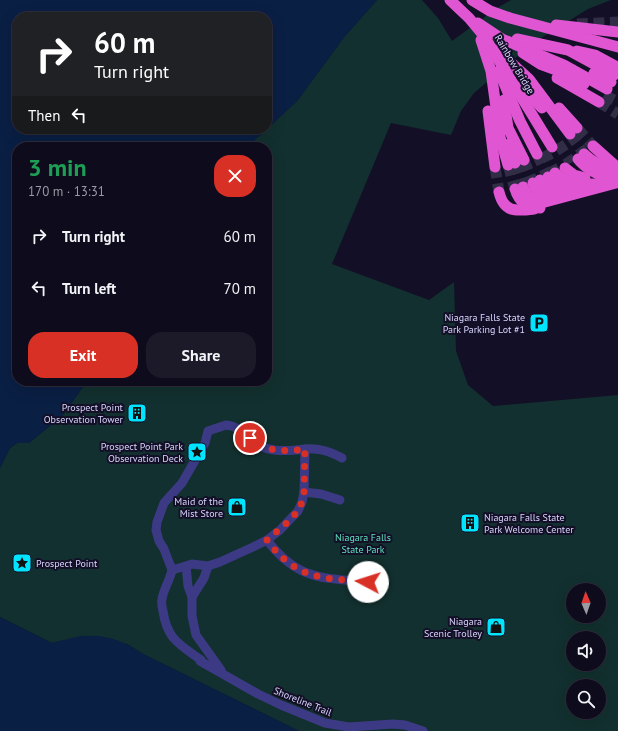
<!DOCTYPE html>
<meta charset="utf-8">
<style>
body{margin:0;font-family:"PT Sans",sans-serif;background:#1c1929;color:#f1f3f6;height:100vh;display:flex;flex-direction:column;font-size:15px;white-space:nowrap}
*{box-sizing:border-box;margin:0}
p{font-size:13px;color:#9b9ba3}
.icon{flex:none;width:22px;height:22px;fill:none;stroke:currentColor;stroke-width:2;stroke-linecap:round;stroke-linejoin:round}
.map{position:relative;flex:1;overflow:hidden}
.details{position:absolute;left:12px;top:142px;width:260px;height:244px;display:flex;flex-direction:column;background:#0e0b1c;border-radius:16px;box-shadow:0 4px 16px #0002,0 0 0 1px #2e2b3b}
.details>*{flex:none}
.top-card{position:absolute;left:12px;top:12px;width:260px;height:122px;border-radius:16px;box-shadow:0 4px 16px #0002,0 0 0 1px #2e2b3b;background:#202124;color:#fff;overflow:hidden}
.needle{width:26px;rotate:358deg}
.buttons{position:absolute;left:566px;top:583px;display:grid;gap:8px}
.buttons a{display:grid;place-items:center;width:40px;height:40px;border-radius:50%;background:#0e0b1c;box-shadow:0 4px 16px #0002,0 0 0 1px #2e2b3b;font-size:20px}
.pin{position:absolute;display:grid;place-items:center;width:34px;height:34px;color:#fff;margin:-17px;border:2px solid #fff;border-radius:50%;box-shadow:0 1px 4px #0007}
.me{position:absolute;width:44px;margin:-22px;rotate:275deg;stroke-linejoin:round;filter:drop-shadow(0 0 3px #0008)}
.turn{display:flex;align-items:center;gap:14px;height:84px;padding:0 16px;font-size:18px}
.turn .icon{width:52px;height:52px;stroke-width:2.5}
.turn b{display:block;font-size:28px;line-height:34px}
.then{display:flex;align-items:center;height:38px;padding:0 16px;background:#0003;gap:8px;font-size:15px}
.round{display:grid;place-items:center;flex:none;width:42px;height:42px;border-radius:16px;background:#1c1929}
.headline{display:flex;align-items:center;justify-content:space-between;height:68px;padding:0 16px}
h1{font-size:24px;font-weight:700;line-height:30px;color:#1e9e55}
.primary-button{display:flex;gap:8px;margin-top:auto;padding:8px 16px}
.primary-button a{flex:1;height:46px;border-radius:16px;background:#d93025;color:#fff;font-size:16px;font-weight:700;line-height:46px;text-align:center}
.primary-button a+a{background:#1c1929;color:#f1f3f6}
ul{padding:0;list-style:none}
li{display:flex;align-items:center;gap:12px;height:52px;padding:0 16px}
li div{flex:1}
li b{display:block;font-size:15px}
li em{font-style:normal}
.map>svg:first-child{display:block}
.green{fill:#12302f;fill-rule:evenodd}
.water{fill:#0a1f44}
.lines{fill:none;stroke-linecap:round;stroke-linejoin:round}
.trunk-tunnel{stroke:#312d47;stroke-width:11;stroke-dasharray:11 5.5;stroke-linecap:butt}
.pedestrian{stroke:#3d3a85;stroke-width:9}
.trunk{stroke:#e055d1;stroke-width:11}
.route{stroke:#d93025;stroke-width:7;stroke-dasharray:0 12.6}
.labels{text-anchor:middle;stroke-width:4;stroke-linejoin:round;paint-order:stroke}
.street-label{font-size:10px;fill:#d9d4ff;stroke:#130f26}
.poi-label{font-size:10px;fill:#d9d4ff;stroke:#130f26;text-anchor:end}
.park-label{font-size:10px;fill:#5fe0c0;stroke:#130f26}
</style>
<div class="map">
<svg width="618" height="731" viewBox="0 0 618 731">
<rect width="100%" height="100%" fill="#130f26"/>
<!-- green -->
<path class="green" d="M377,0H422L438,18L452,41L497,8L511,0H611L588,9L533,43L474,93L461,111L451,135L391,123L332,264L429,300L454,282L456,351L468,385L493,406L618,395V731H299L143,654L127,644L82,636L52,643L0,617V468L10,448L17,443H29L63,415L87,381H267V147H247L297,101L345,36ZM573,590H599V616H573ZM573,638H599V664H573ZM573,686H599V712H573Z"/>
<!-- water -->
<g class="water">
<polygon points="0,0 377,0 345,36 297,101 267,129 267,17 17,17 17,129 267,129 247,147 17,147 17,381 87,381 63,415 29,443 17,443 10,448 0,468"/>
<path d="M0,617L52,643C62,641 72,637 82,636C107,634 124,641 143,654L299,731H0Z"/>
</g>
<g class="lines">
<!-- trunk-tunnel -->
<g class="trunk-tunnel">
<polyline points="577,24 618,22"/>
<polyline points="604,95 618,102"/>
<polyline points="599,102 618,114"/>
<polyline points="577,128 593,146"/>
<polyline points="570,134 584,154"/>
<polyline points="558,143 571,163"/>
<polyline points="544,151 555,173"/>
<polyline points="537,154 548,177"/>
<polyline points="524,160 533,183"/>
<polyline points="515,163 523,187"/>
<polyline points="508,165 515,189"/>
<polyline points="495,167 499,192"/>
</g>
<!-- pedestrian -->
<g class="pedestrian">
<path d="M226,425C239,426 245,435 255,443C269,453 289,451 305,449L304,492L302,502L298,511L280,530L267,540L253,547L220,562L208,566L192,564L186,566L172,570L164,549L159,541L156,530L157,522L164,503L182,483L205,443L208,431Z"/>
<path d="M305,449C319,448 329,451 342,458"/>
<polyline points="304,492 321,494 340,500"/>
<path d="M267,540C297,580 322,578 368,582"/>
<polyline points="186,566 188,586 192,597 192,616 196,635 221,670"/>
<path d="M172,570C170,580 164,588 162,599C161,603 162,607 163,611C167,639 179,644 201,660L200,661L258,694L281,705L325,723L349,727L393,724L405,725L423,731"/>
<polyline points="192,597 204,578 208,566"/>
</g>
<!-- trunk -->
<g class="trunk">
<polyline points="450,0 469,18 484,36 552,147"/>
<polyline points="472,0 490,11 510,18 618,47"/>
<polyline points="478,23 502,39 564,65 607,89"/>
<polyline points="556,25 618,32"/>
<polyline points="517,39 568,50 614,75"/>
<polyline points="481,40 491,71 500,137 508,165"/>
<polyline points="497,50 529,79 570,134"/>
<polyline points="577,51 595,55 617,67"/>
<polyline points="523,53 540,64 559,71 584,84"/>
<polyline points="499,71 520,121 537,154"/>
<polyline points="594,73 611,82"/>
<polyline points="557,78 599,102"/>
<polyline points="521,85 542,108"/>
<polyline points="504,100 508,128 524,160"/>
<polyline points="559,108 577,128"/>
<polyline points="488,111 495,167"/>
<polyline points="509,144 515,163"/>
<polyline points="593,146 618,168"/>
<path d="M584,154C596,165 603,166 618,171"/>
<path d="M578,159C587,170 600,176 614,179"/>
<polyline points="565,168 574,175 585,178"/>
<path d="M555,173C564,184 585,184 598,184"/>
<polyline points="548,177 555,183 564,183"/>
<path d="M540,180C549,195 568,188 582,186"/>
<path d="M533,183C537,194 546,196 557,193"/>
<path d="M523,187C528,198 533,202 545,202L616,183"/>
<path d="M515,189C519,202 526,208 540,208"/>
<path d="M499,192C504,213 516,211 534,209"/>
</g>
</g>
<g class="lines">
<!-- route -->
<path class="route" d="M250,438C265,452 285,452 305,449L304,492L302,502L298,511L289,521L267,540C296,580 323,578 368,582"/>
</g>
<!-- icons -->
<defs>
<g id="parking-square" transform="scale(1)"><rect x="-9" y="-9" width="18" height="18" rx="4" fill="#00e5ff" stroke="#130f26"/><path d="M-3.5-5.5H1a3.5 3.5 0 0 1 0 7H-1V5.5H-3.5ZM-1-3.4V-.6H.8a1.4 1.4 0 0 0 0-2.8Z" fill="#111"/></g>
<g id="building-square" transform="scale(1)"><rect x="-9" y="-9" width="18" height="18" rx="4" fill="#00e5ff" stroke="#130f26"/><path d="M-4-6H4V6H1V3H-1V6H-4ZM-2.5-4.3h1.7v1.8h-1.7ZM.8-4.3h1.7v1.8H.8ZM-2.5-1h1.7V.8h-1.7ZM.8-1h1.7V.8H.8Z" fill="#111"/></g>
<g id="sight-square" transform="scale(1)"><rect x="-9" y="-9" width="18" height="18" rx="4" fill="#00e5ff" stroke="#130f26"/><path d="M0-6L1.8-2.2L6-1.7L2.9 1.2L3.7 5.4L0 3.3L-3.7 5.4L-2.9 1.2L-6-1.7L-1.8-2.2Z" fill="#111"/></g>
<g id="shop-square" transform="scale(1)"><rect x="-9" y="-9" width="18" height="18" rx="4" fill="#00e5ff" stroke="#130f26"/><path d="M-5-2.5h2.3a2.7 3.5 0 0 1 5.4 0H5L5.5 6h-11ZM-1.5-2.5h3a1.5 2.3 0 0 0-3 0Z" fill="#111"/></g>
</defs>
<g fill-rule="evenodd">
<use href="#parking-square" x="539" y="323"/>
<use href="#building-square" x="137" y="413"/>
<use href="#sight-square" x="197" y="452"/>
<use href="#shop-square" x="237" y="507"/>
<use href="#building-square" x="470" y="523"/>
<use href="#sight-square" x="22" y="563"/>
<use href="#shop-square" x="496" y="627"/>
</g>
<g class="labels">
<!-- street labels -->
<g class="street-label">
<text transform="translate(515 64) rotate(59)" y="4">Rainbow Bridge</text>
<text transform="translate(303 701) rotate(22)" y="4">Shoreline Trail</text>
</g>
<!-- poi labels -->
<g class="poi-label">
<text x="525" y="321">Niagara Falls State<tspan x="525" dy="12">Park Parking Lot #1</tspan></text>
<text x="123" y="411">Prospect Point<tspan x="123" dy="12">Observation Tower</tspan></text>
<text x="183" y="450">Prospect Point Park<tspan x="183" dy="12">Observation Deck</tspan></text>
<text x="223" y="505">Maid of the<tspan x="223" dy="12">Mist Store</tspan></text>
<text x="484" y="521" text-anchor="start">Niagara Falls State<tspan x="484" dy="12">Park Welcome Center</tspan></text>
<text x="36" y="567" text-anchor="start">Prospect Point</text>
<text x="482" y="625">Niagara<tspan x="482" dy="12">Scenic Trolley</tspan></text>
</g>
<!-- park labels -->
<g class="park-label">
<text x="363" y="541">Niagara Falls<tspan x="363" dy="12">State Park</tspan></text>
</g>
</g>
</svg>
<div class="buttons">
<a><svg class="needle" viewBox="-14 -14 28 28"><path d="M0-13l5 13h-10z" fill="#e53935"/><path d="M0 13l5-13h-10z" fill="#9b9ba3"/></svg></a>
<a><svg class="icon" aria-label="sound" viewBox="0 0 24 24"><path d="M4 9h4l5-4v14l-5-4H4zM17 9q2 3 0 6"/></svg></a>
<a><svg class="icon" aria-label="search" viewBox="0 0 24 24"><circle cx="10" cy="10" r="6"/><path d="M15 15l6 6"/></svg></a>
</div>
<div class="pin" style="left:250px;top:438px;background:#d93025"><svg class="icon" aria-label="arrive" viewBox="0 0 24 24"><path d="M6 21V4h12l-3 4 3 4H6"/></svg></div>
<svg class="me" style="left:368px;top:582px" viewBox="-20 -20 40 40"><circle r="19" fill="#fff"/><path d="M0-13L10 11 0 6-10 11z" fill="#d93025"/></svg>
<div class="top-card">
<div class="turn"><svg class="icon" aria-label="right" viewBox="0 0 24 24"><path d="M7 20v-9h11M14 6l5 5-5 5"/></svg><div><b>60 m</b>Turn right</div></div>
<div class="then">Then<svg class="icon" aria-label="left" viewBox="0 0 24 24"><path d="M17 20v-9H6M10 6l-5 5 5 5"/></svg></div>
</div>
<section class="details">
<div class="headline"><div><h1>3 min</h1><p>170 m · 13:31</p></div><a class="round" style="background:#d93025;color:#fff"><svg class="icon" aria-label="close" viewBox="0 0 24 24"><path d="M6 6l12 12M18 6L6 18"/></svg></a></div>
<ul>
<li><svg class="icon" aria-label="right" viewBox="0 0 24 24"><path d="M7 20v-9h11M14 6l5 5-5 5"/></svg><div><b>Turn right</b></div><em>60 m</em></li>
<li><svg class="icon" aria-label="left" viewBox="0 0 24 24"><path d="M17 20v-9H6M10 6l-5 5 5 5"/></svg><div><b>Turn left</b></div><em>70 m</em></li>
</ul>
<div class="primary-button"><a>Exit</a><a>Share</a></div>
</section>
</div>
